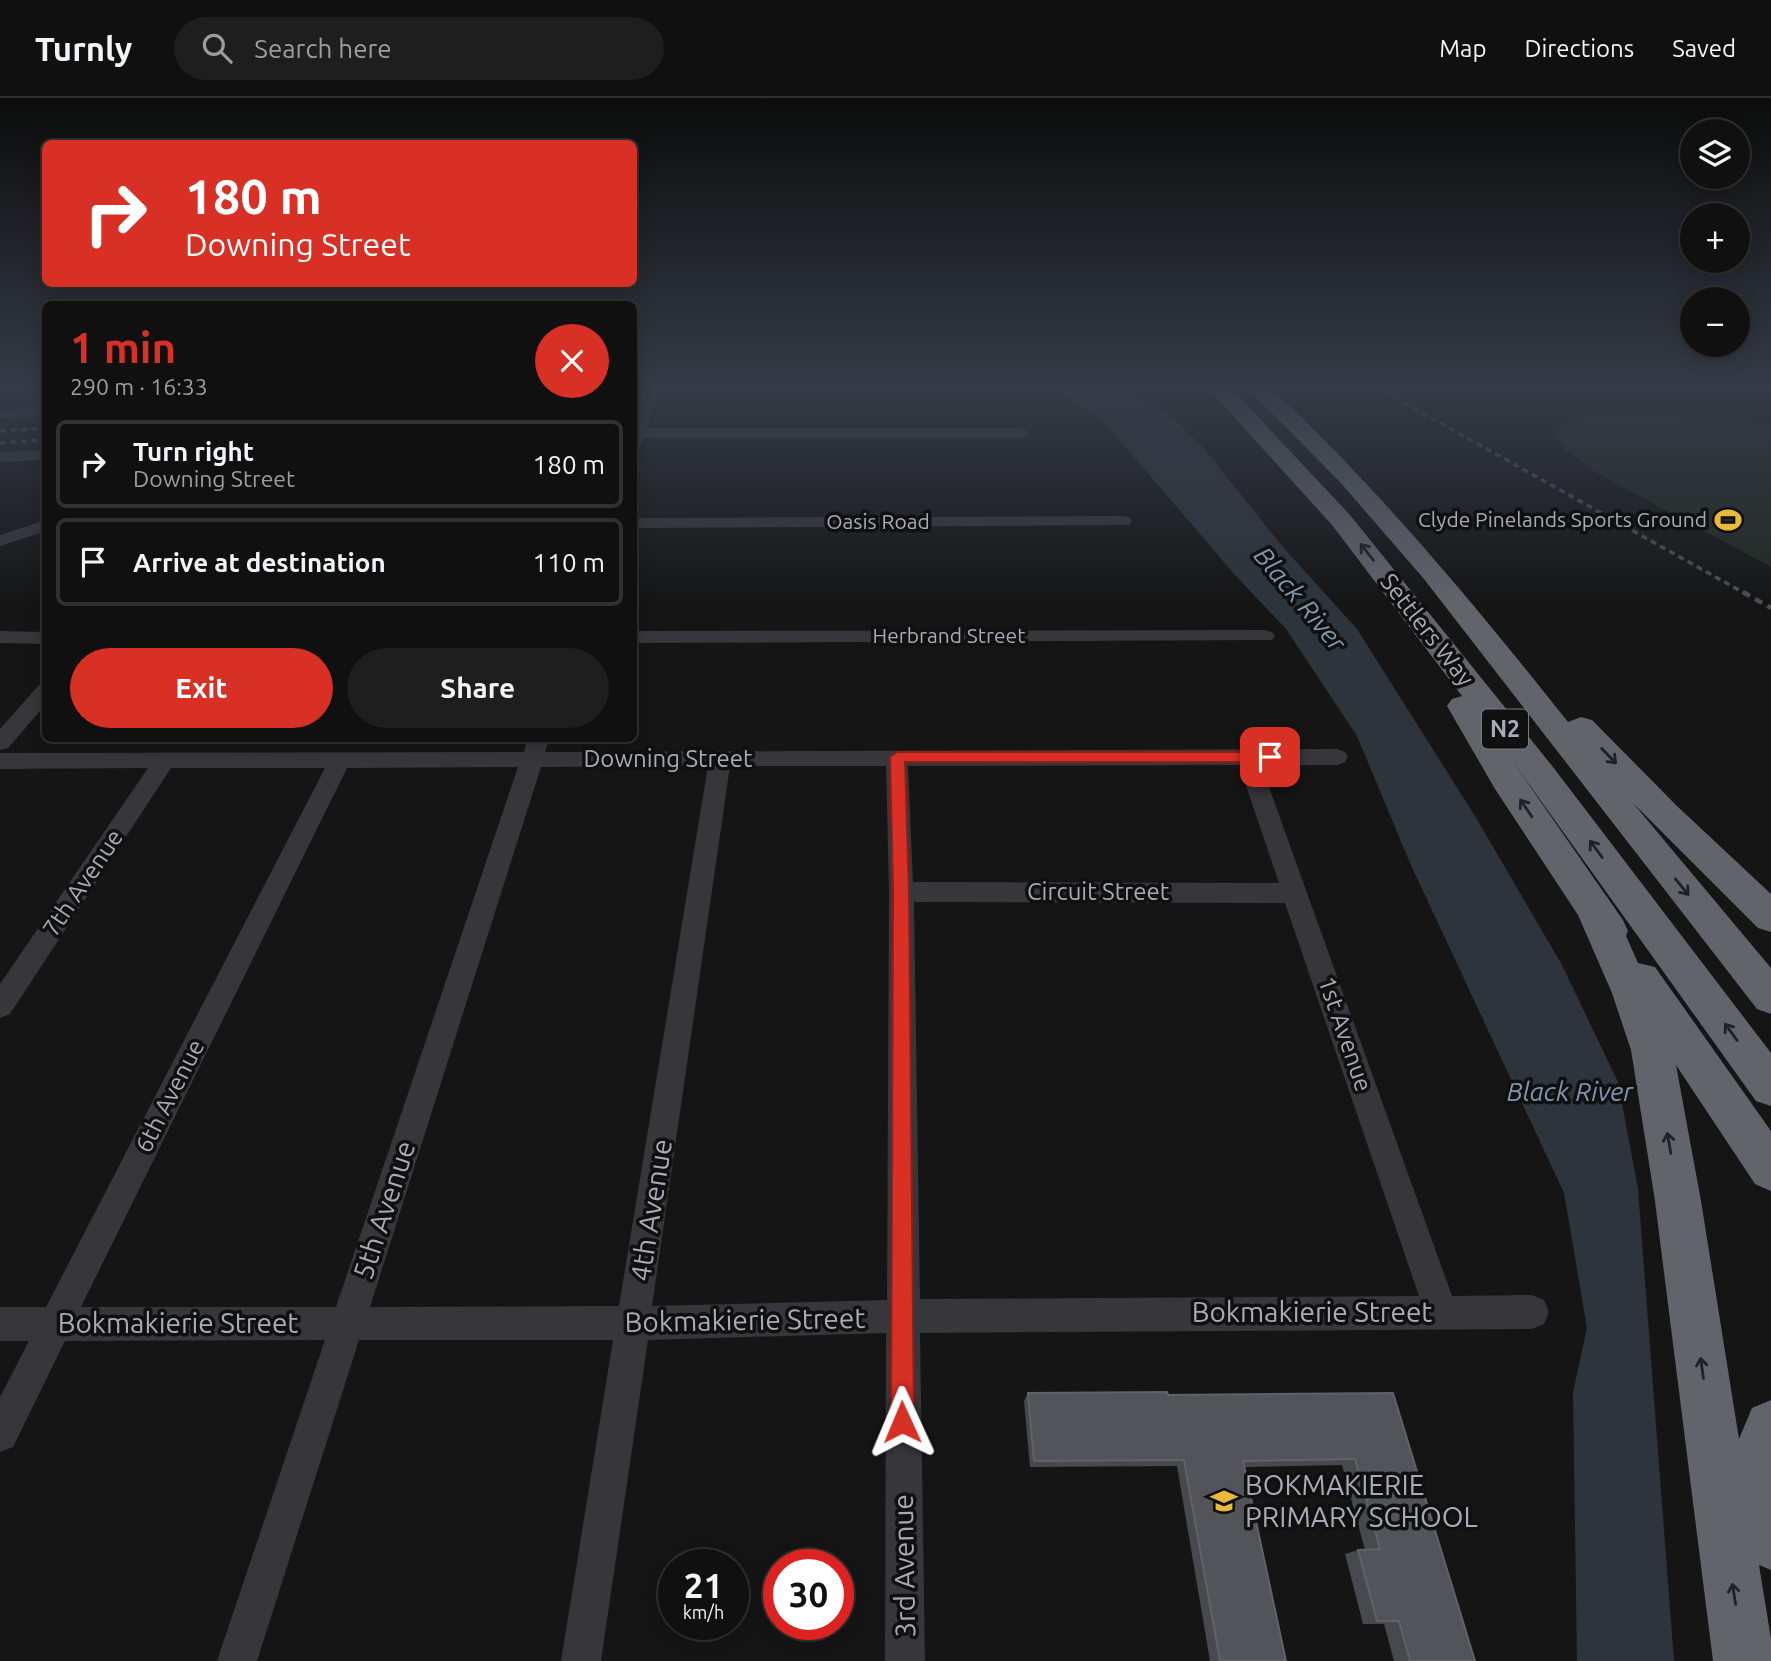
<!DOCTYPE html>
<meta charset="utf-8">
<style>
body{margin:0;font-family:Ubuntu,sans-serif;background:#1e1e1e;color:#f1f3f6;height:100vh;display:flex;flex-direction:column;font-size:26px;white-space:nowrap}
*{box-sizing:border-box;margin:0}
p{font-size:23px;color:#9c9d9f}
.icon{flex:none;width:38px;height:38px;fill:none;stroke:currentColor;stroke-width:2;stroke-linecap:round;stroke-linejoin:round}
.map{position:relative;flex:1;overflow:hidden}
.panel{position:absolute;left:42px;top:203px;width:595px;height:441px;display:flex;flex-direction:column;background:#101010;border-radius:10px;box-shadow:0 4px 18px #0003,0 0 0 2px #303030}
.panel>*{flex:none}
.banner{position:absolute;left:42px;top:42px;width:595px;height:147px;border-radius:10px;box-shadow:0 4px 18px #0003,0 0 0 2px #303030;background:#d93025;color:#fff;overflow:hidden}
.buttons{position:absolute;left:1680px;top:21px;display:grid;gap:14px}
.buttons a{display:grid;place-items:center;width:70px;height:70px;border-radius:50%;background:#101010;box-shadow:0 4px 18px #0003,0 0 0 2px #303030;font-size:35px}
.speed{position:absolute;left:658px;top:1451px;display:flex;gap:14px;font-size:35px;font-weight:700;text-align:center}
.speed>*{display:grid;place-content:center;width:91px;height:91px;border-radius:50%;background:#101010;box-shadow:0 4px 18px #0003,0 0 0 2px #303030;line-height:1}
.speed small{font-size:18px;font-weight:400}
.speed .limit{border:10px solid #d22;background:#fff;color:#111}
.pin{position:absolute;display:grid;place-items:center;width:60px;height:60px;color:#fff;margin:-30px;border-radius:14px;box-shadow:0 4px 10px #0006}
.me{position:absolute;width:77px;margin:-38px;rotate:359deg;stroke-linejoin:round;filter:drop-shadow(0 0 5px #0008)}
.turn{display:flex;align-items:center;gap:24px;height:147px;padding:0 28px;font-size:32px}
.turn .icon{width:91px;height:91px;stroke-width:2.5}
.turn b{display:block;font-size:49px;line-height:60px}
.round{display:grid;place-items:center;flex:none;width:74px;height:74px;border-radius:37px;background:#1e1e1e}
.headline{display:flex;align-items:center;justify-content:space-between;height:119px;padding:0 28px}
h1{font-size:42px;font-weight:700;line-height:52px;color:#d93025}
.action{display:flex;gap:14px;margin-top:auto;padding:14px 28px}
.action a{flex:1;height:80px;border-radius:42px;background:#d93025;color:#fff;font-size:28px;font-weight:700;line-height:80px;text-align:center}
.action a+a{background:#1e1e1e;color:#f1f3f6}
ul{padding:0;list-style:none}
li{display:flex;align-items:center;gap:21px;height:88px;margin:0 14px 10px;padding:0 14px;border:4px solid #303030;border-radius:10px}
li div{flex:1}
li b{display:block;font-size:26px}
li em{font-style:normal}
header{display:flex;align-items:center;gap:42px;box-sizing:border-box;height:98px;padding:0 35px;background:#101010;border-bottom:2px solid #303030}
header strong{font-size:33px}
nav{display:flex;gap:38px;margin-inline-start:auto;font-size:24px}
.search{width:490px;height:63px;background:#1e1e1e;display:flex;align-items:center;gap:18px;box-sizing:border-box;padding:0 24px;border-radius:38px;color:#9c9d9f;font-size:26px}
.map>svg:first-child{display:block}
.green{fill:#212922}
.water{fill:#2d343b}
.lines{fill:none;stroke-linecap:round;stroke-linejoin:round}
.minor{fill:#36363b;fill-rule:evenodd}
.highway{fill:#62646c;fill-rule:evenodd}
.rail-far1{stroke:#4d4e54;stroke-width:3.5;stroke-dasharray:6 4.5;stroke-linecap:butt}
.rail{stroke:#4d4e54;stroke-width:4.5;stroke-dasharray:8 6;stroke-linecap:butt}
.wall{fill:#48494e}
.building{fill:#525459;stroke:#606268;stroke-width:2}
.oneway{stroke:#202123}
.route{fill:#d93025;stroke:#8d1f18;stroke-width:2}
.labels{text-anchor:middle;stroke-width:7;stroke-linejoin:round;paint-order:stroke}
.far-poi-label{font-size:21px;fill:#a7abb6;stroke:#101011;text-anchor:end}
.far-street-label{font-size:21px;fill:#a7abb6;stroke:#101011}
.shield{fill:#101011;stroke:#7a7c84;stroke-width:2}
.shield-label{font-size:23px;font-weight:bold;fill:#a7abb6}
.street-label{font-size:24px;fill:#a7abb6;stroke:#101011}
.water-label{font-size:26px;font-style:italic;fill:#8096af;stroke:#101011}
.near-street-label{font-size:28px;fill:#a7abb6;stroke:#101011}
.near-poi-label{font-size:28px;fill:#a7abb6;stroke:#101011;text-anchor:start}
</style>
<header>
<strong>Turnly</strong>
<div class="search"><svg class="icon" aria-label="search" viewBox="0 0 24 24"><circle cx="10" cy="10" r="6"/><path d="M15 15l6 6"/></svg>Search here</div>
<nav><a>Map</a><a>Directions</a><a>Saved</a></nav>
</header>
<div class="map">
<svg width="1771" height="1563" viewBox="0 0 1771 1563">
<rect width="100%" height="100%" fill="#151516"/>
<!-- green -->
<polygon class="green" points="1623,312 1684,319 1771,325 1771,469 1597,375 1565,352 1555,337 1562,325 1590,316"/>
<!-- water -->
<polygon class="water" points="1055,289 1123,289 1173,320 1203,349 1282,448 1357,531 1475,718 1562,867 1618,984 1638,1091 1674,1563 1577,1563 1573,1294 1587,1230 1564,1095 1410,765 1357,638 1286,531 1235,477 1105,325"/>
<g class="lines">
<!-- minor -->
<g class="minor">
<polygon points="645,289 659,289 647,330 1022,330 1030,335 1022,340 644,340 639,350 634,352 634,324"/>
<polygon points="46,310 46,318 0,320 0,312"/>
<polygon points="46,352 46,362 0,364 0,354"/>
<polygon points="1123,418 1129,419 1132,423 1129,427 634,430 634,420"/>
<polygon points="46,422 46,433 0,448 0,437"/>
<polygon points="1265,532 1272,534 1275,538 1272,542 634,545 634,533"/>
<polygon points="0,533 46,534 46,546 0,545"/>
<polygon points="46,586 46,606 8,650 0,652 0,631 39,587"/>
<path d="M528,640H550L545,654L1337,651L1345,654L1348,659L1345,664L1337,667H1261L1452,1198L1532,1197L1544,1202L1549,1214L1544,1226L1532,1231L920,1235L925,1563H885L886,1235L648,1242L601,1563H561L613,1242H359L257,1563H217L325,1242L65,1243L13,1349L0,1354V1299L29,1243H0V1209H46L325,670H171L10,916L0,920V886L148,670L0,671V655L524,654ZM1239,667L1279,785L913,784L908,668ZM708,668L619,1208L370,1209L541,669ZM730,668H886L889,794L887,1202L652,1208ZM518,669L336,1209H81L347,670ZM914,804L1285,805L1419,1198L920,1201Z"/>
</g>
<!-- highway -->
<g class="highway">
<polygon points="1207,289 1230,289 1350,417 1553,669 1771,955 1771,1008 1756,1003 1511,661 1623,822 1628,833 1626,838 1638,865 1655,869 1771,1033 1771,1093 1755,1086 1676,967 1701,1103 1739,1341 1752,1310 1771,1302 1771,1472 1759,1467 1771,1541 1771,1563 1713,1563 1655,1103 1631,952 1612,895 1578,817 1495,691 1447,608 1452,601 1462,598 1332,427"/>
<path d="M1246,289H1270C1380,392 1475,507 1568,624L1581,619L1592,622L1677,708L1771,796V834L1758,830L1633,705L1771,870V916L1757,911L1424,481L1340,384Z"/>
</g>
<!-- rail-far1 -->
<g class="rail-far1">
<polyline points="1376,289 1746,496"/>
<polyline points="0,333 46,330"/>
<polyline points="0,345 46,342"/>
</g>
<!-- rail -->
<polyline class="rail" points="1743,494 1771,510"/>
</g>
<!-- wall -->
<polygon class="wall" points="1028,1295 1168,1297 1393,1295 1475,1563 1394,1563 1384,1526 1363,1526 1345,1456 1358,1452 1365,1452 1342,1367 1245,1369 1286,1563 1210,1563 1177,1368 1030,1369 1024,1303"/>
<!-- building -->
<polygon class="building" points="1167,1294 1168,1297 1393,1295 1475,1563 1410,1563 1399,1523 1377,1523 1358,1452 1380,1451 1355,1361 1243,1363 1286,1563 1220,1563 1184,1362 1034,1363 1028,1295"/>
<!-- one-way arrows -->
<defs><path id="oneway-shaft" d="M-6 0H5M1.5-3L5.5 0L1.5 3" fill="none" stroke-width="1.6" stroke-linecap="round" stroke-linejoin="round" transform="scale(1.75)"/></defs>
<g class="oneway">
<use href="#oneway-shaft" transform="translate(1367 454) rotate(-128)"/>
<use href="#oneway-shaft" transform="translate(1609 658) rotate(46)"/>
<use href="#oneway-shaft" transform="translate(1526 710) rotate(-124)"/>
<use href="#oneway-shaft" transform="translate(1596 751) rotate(-126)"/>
<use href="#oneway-shaft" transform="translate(1682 789) rotate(51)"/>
<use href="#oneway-shaft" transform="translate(1731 934) rotate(-126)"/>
<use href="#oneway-shaft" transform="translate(1669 1045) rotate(-100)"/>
<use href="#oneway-shaft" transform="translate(1702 1270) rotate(-98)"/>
<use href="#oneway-shaft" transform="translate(1734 1496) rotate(-99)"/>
</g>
<!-- sky -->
<linearGradient id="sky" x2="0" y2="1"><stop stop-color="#0c0c0c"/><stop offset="0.57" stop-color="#353b47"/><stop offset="1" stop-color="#353b47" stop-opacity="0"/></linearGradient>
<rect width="1771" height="508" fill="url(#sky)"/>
<!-- route -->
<polygon class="route" points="897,654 1270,654 1277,659 1270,664 905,664 909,794 914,1324 911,1332 902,1336 894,1332 891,1324 893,794 890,659"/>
<!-- icons -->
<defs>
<g id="stadium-bare" transform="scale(2.1)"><path d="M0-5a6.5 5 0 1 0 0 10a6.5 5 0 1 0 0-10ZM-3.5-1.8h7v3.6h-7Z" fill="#e8ba3b" stroke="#101011" stroke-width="2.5" paint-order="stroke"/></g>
<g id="school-bare" transform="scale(2.1)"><path d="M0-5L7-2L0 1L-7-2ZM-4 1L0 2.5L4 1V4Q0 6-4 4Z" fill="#e8ba3b" stroke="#101011" stroke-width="2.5" paint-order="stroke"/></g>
</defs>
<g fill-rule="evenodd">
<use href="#stadium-bare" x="1728" y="422"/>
<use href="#school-bare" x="1224" y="1403"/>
</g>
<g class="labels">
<!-- far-poi labels -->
<g class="far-poi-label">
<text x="1707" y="429">Clyde Pinelands Sports Ground</text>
</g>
<!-- far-street labels -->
<g class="far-street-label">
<text x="878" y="431">Oasis Road</text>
<text x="949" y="545">Herbrand Street</text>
</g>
<!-- shield labels -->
<rect class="shield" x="1482" y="611.5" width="46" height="39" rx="5"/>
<g class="shield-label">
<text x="1505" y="639">N2</text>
</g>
<!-- street labels -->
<g class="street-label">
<text transform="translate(1427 532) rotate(52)" y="8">Settlers Way</text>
<text x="668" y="669">Downing Street</text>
<text transform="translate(83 785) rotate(-56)" y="8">7th Avenue</text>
<text x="1098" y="802">Circuit Street</text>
<text transform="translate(1345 936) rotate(71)" y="8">1st Avenue</text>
<text transform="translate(170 998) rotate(-63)" y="8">6th Avenue</text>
</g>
<!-- water labels -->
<g class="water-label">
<text transform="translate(1300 501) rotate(50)" y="9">Black River</text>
<text x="1570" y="1003">Black River</text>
</g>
<!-- near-street labels -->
<g class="near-street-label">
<text transform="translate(384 1112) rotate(-72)" y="10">5th Avenue</text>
<text transform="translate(651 1112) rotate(-81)" y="10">4th Avenue</text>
<text x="1312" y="1224">Bokmakierie Street</text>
<text transform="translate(745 1222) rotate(-1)" y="10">Bokmakierie Street</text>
<text x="178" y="1235">Bokmakierie Street</text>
<text transform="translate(904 1468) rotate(-91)" y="10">3rd Avenue</text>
</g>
<!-- near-poi labels -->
<g class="near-poi-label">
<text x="1245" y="1397">BOKMAKIERIE<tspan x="1245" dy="32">PRIMARY SCHOOL</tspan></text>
</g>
</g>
</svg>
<div class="buttons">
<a><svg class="icon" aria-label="layers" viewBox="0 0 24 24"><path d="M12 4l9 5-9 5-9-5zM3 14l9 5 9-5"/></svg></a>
<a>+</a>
<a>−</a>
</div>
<div class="speed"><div>21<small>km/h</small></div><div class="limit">30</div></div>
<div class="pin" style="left:1270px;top:659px;background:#d93025"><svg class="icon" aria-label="arrive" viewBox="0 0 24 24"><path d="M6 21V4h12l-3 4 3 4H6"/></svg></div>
<svg class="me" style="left:902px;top:1324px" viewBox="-20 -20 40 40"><path d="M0-17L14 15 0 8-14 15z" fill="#d93025" stroke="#fff" stroke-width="4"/></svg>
<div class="banner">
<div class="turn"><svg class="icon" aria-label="right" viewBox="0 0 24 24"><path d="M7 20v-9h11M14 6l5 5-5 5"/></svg><div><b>180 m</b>Downing Street</div></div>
</div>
<section class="panel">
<div class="headline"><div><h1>1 min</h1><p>290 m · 16:33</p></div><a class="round" style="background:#d93025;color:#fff"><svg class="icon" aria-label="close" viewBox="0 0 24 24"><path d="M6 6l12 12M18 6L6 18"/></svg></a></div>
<ul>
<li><svg class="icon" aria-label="right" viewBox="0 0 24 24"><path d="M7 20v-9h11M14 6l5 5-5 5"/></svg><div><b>Turn right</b><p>Downing Street</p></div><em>180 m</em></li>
<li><svg class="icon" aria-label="arrive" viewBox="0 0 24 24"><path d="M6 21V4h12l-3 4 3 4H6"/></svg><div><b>Arrive at destination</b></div><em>110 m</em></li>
</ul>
<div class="action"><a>Exit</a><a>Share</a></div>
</section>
</div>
